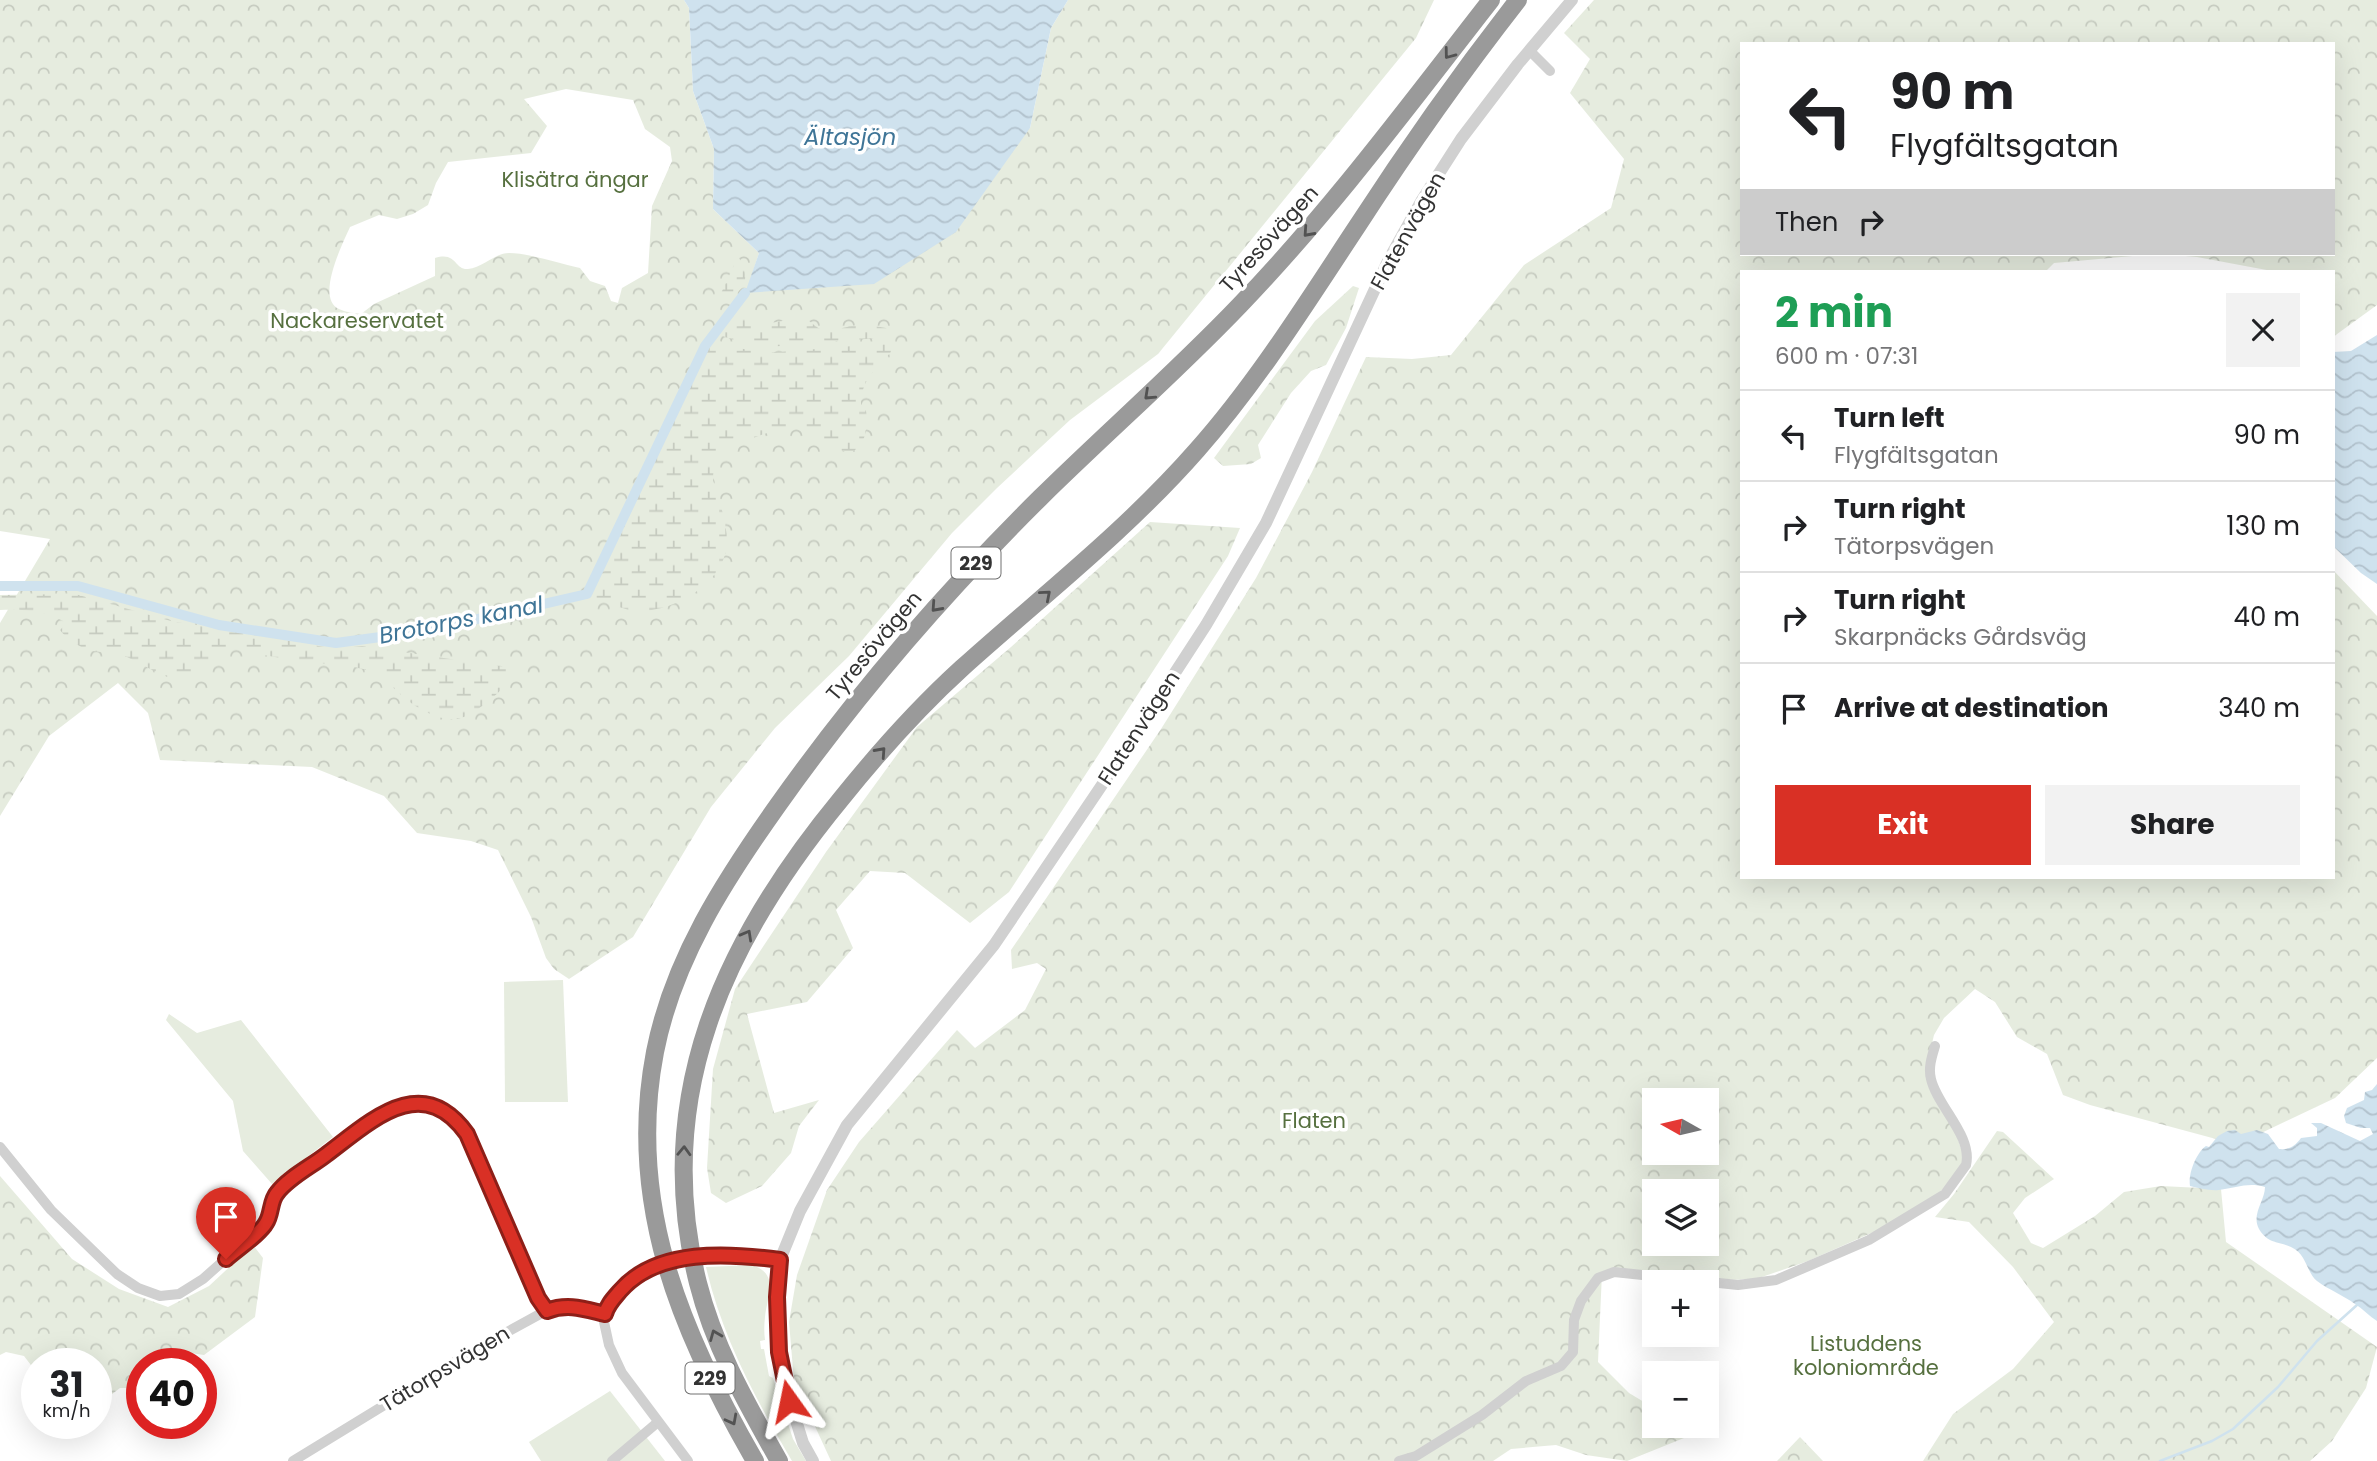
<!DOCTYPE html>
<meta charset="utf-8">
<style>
body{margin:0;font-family:Poppins,sans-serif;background:#f2f2f2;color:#202124;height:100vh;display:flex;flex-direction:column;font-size:26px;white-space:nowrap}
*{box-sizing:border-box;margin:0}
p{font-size:23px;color:#757577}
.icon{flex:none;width:38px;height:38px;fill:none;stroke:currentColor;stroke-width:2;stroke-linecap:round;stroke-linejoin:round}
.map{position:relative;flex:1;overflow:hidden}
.details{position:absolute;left:1740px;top:270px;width:595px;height:609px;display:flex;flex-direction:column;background:#fff;border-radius:0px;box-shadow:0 7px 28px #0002}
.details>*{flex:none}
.hud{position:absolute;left:1740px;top:42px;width:595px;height:214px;border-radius:0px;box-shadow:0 7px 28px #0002;background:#fff;color:#202124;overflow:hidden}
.needle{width:46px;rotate:278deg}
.buttons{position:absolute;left:1642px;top:1088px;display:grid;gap:14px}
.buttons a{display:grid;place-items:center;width:77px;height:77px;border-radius:0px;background:#fff;box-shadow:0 7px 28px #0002;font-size:35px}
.speed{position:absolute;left:21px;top:1348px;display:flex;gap:14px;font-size:35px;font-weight:700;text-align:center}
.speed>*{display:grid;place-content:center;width:91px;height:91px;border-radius:50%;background:#fff;box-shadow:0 7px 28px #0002;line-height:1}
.speed small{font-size:18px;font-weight:400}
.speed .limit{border:10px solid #d22;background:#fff;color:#111}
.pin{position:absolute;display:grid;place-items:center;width:60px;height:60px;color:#fff;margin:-72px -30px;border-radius:50% 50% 50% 0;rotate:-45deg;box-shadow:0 0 7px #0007}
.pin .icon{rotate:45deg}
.me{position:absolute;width:77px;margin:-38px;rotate:348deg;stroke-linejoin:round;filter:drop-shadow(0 0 5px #0008)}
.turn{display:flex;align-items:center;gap:24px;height:147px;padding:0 35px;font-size:32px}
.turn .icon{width:91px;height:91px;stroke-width:2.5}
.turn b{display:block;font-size:49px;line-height:60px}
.then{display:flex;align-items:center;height:66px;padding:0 35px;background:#0003;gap:14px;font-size:26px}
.round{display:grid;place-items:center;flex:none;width:74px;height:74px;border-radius:0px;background:#f2f2f2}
.overview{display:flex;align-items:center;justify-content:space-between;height:119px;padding:0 35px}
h1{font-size:42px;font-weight:700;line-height:52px;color:#1e9e55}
.button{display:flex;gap:14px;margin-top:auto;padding:14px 35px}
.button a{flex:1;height:80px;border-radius:0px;background:#d93025;color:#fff;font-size:28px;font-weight:700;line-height:80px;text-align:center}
.button a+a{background:#f2f2f2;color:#202124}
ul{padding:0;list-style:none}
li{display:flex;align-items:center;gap:21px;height:91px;padding:0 35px;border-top:2px solid #e0e0e0}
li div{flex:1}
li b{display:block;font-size:26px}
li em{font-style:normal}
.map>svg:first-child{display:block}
.green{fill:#e6ecdf}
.forest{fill:url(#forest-crowns);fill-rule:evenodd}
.wetland{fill:url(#wetland-marsh)}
.water{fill:url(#water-waves)}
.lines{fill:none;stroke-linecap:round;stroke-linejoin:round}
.stream{stroke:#cfe2ee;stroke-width:2.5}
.canal{stroke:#cfe2ee;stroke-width:10}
.minor{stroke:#d0d0d0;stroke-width:10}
.tertiary{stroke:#d0d0d0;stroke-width:12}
.motorway{stroke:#9a9a9a;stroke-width:18}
.oneway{stroke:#525252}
.route-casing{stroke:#8d1f18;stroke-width:18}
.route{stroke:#d93025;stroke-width:12}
.labels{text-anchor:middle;stroke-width:7;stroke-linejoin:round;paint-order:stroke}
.shield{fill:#fff;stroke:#707070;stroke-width:2}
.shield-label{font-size:19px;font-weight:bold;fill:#333}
.park-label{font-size:21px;fill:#56703f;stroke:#fff}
.street-label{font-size:21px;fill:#333;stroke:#fff}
.water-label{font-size:23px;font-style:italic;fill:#3f7597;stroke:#fff}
</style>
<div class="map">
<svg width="2377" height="1461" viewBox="0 0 2377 1461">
<defs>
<pattern id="forest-crowns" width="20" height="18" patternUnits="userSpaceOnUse" patternTransform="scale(1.75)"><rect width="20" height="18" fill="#e6ecdf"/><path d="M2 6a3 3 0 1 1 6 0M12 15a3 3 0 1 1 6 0" fill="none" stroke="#c6cbc0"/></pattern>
<pattern id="wetland-marsh" width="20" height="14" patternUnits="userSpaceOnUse" patternTransform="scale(1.75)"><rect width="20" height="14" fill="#e6ecdf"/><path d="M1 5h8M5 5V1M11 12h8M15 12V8" fill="none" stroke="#c6cbc0"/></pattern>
<pattern id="water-waves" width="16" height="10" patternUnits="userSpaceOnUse" patternTransform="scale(1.75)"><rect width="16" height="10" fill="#cfe2ee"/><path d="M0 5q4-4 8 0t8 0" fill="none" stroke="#b2c2cd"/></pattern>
</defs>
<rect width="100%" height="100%" fill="#fff"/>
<!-- green -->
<g class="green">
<polygon points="563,980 568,1102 505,1102 504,982"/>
<polygon points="169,1014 197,1033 241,1020 333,1137 272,1184 243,1151 233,1101 166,1020"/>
<path d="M752,1265C780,1274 767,1296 765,1317C764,1325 764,1333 765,1340L760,1341L761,1349H764L769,1376L773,1378L793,1439L806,1461H792C756,1400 722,1337 706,1267Z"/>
<polygon points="610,1391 665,1461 541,1461 529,1442"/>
</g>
<!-- forest -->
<g class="forest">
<path d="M0,0H684L689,8L693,91L714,149L713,209L759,253L746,293L1030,128L1051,28L1068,0H1434L1416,38L1158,354L1070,420L997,488L952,533L849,656L775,728L711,807L633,937L569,979L554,969L546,958L531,917L498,850L471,841L417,833L384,796L312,767L160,760L148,713L118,683L49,736L0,816V623L50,539L0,531ZM566,89L633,100L645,129L670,147L672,161L652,206L648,273L622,288L618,303L611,301L605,286L590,281L580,268C560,264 529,253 509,253C495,253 482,268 468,269C454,270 457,251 435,258V276L374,304L361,314C354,313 345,312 339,309C315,298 343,243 350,227L379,215L397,219L413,214L428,205L436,183L448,162L531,153L547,126L524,99Z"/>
<path d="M1594,0H2377V305L2333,337V271H2272L2197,257L2162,254H2333V44H1741V254H2155L2054,263L2046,271H1741V877H2333V570L2377,616V1058L2335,1098L2257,1135L2216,1139L2090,1105L2063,1095L2047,1054L2017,1037L1995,1002L1975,989L1944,1018L1934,1035L1927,1064L1956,1133L1965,1161L1945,1187L1932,1199L1876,1231L1808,1261L1756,1279L1728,1280L1602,1273L1598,1362L1629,1393L1654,1408V1426H1678L1684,1438L1627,1461L1586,1455L1556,1445L1511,1449L1493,1461H831L794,1381L789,1322L797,1275L827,1190L859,1142L957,1030L975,1048L1025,1010L1046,969L1037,963L1012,969L1011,950L1161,729L1256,578L1312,472L1366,357L1412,359L1451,355L1524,265L1611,208L1624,159L1570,93L1590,59L1564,33ZM1654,1101H1706V1153H1654ZM1654,1192H1706V1244H1654Z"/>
<polygon points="1353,286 1359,288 1346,328 1326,365 1311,371 1291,393 1258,445 1261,458 1251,464 1223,466 1214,458 1315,321"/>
<polygon points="1150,522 1240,528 1228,556 1009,892 970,923 905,873 870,871 836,910 853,948 807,1002 747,1014 774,1113 819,1100 799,1126 791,1153 762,1186 726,1203 711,1193 707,1168 713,1069 735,989 826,852 917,727 1011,647"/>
<polygon points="1997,1131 2003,1132 2054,1179 2025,1198 2013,1213 2031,1243 2043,1248 2095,1216 2124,1192 2161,1186 2221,1189 2226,1242 2377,1347 2366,1388 2332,1441 2310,1461 1923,1461 1953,1414 2013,1369 2054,1322 2013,1267 1969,1222 1935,1217 1954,1194"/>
<polygon points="0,1176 72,1259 119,1289 168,1307 209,1286 253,1245 263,1258 255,1317 204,1355 184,1352 169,1363 142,1363 142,1383 135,1388 120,1388 99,1404 96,1404 96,1363 37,1363 37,1373 24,1356 6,1352 0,1355"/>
<polygon points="1800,1437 1823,1461 1777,1461"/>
</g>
<!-- wetland -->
<g class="wetland">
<path d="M738,256C757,289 735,292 713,311Z"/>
<path d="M738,314C760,330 781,320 805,317C826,337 827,331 851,326C862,324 876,326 886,328L889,334L877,338L768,347L740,342L711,332L718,323Z"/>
<path d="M708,337L738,348L767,353L878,344L891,340V352C874,372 861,379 861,406L866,411C868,421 867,433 862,442C846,470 822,431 803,427C785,424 729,444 718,459C714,464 713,473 713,480C719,501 727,521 727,543C725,585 667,617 629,610C617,607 605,601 593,598Z"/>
<path d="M75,594L171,621L336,649L362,646L512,668C513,680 501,690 492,698C484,705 471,715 461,718C441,724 412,706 398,692C387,682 379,673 363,669C344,664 324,664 304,662C280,658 254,654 230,648L223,650L217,659L182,682C161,676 144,665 125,656C114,651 104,653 93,651C81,649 67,639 60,630L64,626L63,621C44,610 21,609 0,610V595Z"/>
</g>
<!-- water -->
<g class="water">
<polygon points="684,0 1068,0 1051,28 1030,128 956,232 874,284 745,293 759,253 713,209 714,149 693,91 689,8"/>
<polygon points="2377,335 2377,584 2361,573 2333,546 2333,352 2351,351"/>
<path d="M2377,1084V1321C2369,1316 2363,1309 2355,1304C2343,1295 2329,1290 2317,1281C2306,1272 2307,1254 2291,1247C2278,1241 2268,1244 2259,1229C2251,1214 2265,1201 2265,1187C2248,1182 2236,1188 2219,1190C2209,1191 2199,1188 2190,1186C2188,1174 2196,1153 2206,1146L2209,1147L2218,1136L2227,1131L2235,1130L2241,1134L2257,1130L2268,1134L2279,1149C2290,1150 2295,1146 2301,1138L2317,1136V1128L2311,1123H2321L2360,1141L2373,1134L2370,1128H2361L2346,1123L2344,1116L2347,1108L2364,1100L2365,1092L2372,1090Z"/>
</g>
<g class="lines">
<!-- stream -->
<polyline class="stream" points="2160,1461 2212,1441 2233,1429 2278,1387 2317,1341 2357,1305"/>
<!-- canal -->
<polyline class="canal" points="0,586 78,586 219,625 336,643 425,631 587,594 705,346 745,293"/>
<!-- minor -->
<g class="minor">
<polyline points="1529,50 1550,71"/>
<path d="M0,1147L51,1210L117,1274L138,1288L160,1296L179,1294L203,1279L266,1223L276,1194L392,1108C425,1100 447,1105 467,1134L538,1298L547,1311"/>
<polyline points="293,1461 476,1349 540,1314 559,1306 575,1306 605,1314"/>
<polyline points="612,1461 658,1422"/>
<polyline points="688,1461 622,1373 609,1345 604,1322 606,1307 628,1282 668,1260 746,1255 780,1260"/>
<path d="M1399,1461L1416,1456L1482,1415L1526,1381L1561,1366L1573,1352L1574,1320L1581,1301L1598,1278L1614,1272L1738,1285L1776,1280L1869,1240L1945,1194L1966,1165C1973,1136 1937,1106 1931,1079C1928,1068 1932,1056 1935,1046"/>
</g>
<!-- tertiary -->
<polyline class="tertiary" points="813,1461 803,1443 790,1401 779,1352 777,1297 780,1260 800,1211 847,1125 994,945 1106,779 1206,625 1266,523 1388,261 1422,200 1461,139 1518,64 1572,0"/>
<!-- motorway -->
<g class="motorway">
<path d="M755,1461C681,1333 626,1203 655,1052C673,960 724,881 778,805C856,695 944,593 1040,498C1106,433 1176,372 1240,305C1333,208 1409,105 1491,0"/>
<path d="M779,1461C747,1404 714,1347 698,1283C651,1097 724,941 841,799C878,753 918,708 962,668C1042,596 1126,531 1197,450C1258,381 1307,302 1358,225C1408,148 1461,73 1518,0"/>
</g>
</g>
<!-- one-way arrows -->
<defs><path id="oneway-chevron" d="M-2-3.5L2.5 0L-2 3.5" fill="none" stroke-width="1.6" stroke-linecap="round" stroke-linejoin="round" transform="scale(1.75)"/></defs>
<g class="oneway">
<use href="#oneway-chevron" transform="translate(1449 54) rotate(127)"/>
<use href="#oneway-chevron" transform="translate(1308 232) rotate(132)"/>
<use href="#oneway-chevron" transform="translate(1149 395) rotate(137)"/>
<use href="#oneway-chevron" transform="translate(1046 595) rotate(-41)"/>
<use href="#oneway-chevron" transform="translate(936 607) rotate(132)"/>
<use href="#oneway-chevron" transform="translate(881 752) rotate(-48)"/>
<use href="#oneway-chevron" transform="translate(747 935) rotate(-61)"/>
<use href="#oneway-chevron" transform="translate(684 1151) rotate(-88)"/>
<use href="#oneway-chevron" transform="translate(715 1335) rotate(-112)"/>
<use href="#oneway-chevron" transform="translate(732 1420) rotate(62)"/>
</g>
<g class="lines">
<!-- route casing -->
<g class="route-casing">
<path id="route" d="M226,1259C237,1249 260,1234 266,1223C272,1214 270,1201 277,1193C289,1177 312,1166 327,1154C371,1121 422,1071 467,1134L538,1298L547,1311C568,1303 584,1309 605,1314C607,1305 614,1298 620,1291C657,1248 729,1253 780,1260L777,1297L779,1352L789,1401"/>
</g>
<!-- route -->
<use href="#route" class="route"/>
</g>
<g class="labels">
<!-- shield labels -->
<g class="shield">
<rect x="951.5" y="547.5" width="49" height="31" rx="5"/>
<rect x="685.5" y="1362.5" width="49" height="31" rx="5"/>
</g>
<g class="shield-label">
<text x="976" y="570">229</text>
<text x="710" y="1385">229</text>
</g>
<!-- park labels -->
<g class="park-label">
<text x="575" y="187">Klisätra ängar</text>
<text x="357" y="328">Nackareservatet</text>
<text x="1314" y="1128">Flaten</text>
<text x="1866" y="1351">Listuddens<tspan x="1866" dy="24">koloniområde</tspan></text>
</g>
<!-- street labels -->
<g class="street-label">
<text transform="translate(1408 231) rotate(-61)" y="7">Flatenvägen</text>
<text transform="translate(1269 239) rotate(-48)" y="7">Tyresövägen</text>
<text transform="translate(874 646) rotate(-50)" y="7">Tyresövägen</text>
<text transform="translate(1139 728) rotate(-57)" y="7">Flatenvägen</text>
<text transform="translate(445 1369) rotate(-31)" y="7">Tätorpsvägen</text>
</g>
<!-- water labels -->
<g class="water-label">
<text x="850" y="145">Ältasjön</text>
<text transform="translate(461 620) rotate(-11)" y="8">Brotorps kanal</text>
</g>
</g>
</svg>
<div class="buttons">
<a><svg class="needle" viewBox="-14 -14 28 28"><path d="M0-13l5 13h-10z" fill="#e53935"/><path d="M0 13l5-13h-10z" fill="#757577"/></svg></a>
<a><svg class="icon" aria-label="layers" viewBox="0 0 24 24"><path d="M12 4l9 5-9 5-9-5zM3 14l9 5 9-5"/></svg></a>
<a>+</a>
<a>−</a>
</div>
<div class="speed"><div>31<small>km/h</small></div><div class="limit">40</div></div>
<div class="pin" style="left:226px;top:1259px;background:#d93025"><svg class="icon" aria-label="arrive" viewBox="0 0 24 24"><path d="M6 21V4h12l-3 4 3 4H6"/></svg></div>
<svg class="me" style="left:789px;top:1401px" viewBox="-20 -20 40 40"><path d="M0-17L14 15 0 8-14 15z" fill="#d93025" stroke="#fff" stroke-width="4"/></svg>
<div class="hud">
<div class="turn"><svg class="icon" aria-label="left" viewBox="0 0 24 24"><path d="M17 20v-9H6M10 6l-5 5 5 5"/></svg><div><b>90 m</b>Flygfältsgatan</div></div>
<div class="then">Then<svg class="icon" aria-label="right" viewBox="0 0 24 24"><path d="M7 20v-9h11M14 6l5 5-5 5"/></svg></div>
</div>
<section class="details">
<div class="overview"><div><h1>2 min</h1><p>600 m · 07:31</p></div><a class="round"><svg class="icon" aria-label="close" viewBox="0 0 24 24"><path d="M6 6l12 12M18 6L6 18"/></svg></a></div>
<ul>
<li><svg class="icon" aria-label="left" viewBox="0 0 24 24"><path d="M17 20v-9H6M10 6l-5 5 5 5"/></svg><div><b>Turn left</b><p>Flygfältsgatan</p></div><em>90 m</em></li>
<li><svg class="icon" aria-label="right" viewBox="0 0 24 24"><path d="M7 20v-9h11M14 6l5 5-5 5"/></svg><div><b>Turn right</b><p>Tätorpsvägen</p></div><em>130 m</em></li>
<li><svg class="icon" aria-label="right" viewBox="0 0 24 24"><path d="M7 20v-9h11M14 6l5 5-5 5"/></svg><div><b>Turn right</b><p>Skarpnäcks Gårdsväg</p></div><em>40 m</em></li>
<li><svg class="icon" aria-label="arrive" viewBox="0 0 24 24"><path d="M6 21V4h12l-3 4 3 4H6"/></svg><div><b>Arrive at destination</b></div><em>340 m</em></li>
</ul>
<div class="button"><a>Exit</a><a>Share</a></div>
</section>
</div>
